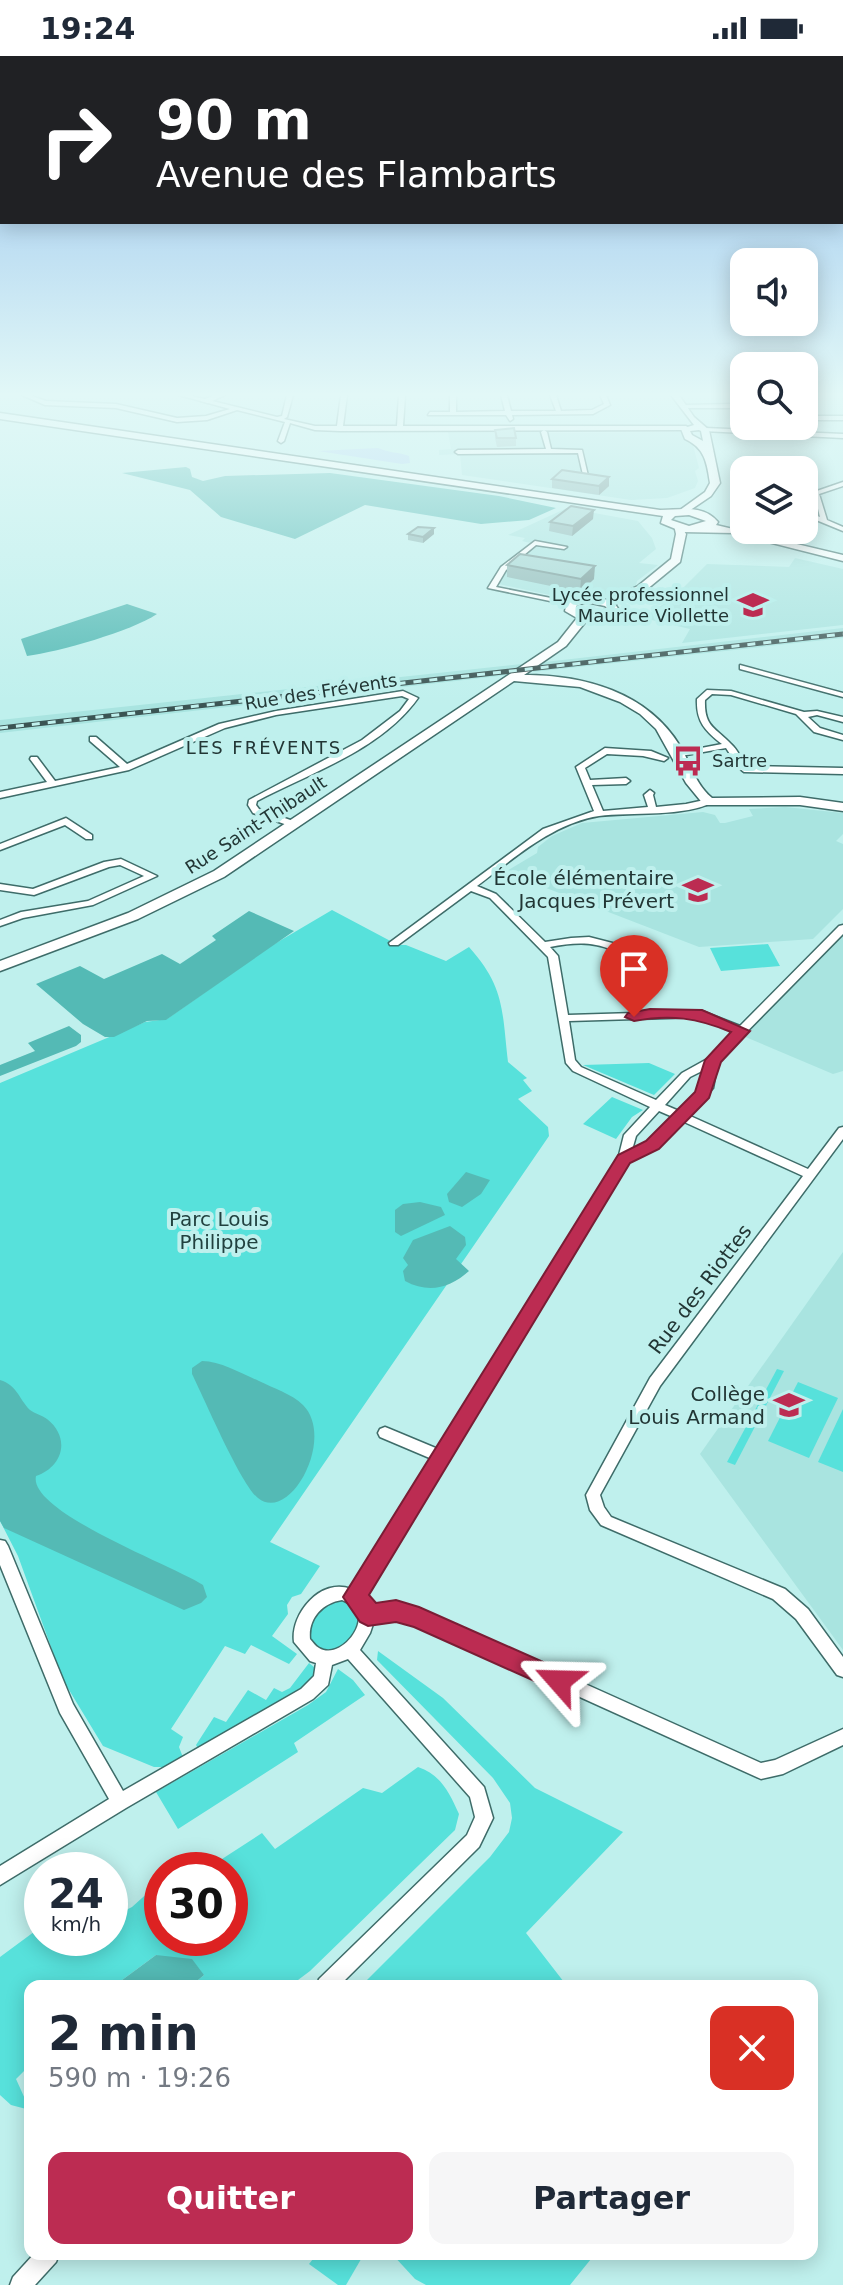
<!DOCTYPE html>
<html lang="fr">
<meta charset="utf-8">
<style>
body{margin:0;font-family:"DejaVu Sans",sans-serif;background:#f6f6f7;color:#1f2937;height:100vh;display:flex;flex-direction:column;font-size:30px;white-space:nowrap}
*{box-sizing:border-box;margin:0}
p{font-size:26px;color:#747a83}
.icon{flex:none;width:44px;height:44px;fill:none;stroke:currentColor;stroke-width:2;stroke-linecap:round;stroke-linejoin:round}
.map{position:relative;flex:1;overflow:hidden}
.sheet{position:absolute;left:24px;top:1924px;width:794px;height:280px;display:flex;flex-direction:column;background:#fff;border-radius:16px;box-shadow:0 4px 20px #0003}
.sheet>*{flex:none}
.banner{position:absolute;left:0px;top:0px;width:844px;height:168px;box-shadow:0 4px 20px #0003;background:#202124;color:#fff;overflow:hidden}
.buttons{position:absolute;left:730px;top:192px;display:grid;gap:16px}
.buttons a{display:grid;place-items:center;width:88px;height:88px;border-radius:16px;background:#fff;box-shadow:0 4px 20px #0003;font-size:40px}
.speed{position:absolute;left:24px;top:1796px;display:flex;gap:16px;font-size:40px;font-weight:700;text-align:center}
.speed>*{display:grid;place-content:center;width:104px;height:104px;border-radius:50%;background:#fff;box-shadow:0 4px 20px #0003;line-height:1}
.speed small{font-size:20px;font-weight:400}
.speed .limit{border:12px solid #d22;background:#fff;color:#111}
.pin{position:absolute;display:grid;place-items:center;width:68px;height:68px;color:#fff;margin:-82px -34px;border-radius:50% 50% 50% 0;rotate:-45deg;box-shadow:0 0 8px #0007}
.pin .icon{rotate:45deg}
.me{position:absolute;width:88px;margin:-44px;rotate:295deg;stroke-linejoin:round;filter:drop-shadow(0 0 6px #0008)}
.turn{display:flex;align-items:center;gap:28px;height:168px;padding:0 24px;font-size:36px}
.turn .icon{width:104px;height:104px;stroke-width:2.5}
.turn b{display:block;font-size:56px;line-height:68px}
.round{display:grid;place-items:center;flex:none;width:84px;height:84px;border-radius:16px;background:#f6f6f7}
.head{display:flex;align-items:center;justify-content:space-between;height:136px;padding:0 24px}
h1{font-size:48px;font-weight:700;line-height:60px}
.action{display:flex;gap:16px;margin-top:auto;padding:16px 24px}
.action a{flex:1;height:92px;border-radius:16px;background:#bc2c52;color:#fff;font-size:32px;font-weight:700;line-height:92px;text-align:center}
.action a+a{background:#f6f6f7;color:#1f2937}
.status{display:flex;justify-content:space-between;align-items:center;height:56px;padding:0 40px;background:#fff;direction:ltr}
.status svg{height:22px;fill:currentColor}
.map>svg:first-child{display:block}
.built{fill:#a9e4e0}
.green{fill:#57e1db}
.forest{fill:#54bab5}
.water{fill:#aed0f5}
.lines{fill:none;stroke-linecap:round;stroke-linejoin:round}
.street-casing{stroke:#3e6c69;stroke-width:3}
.secondary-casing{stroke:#3e6c69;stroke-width:3}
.primary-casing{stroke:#3e6c69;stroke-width:3}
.street{fill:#fff;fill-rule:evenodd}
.secondary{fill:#fff;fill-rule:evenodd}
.primary{fill:#fff;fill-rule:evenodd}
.rail-casing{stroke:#3b5453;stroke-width:5}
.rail{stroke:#bff0ed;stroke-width:3;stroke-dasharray:8;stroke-linecap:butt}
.wall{fill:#8db7b5}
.shaded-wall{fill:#739593}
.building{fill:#a4d5d2;stroke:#739593;stroke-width:2}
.route{fill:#bc2c52;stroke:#7a1d35;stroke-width:2}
.labels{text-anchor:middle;stroke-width:8;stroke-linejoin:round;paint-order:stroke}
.far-poi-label{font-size:18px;fill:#223635;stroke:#bff0ed;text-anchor:end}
.far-street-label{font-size:18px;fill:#223635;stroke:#bff0ed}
.far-neighbourhood-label{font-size:18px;letter-spacing:2px;fill:#223635;stroke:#bff0ed}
.poi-label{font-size:20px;fill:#223635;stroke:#bff0ed;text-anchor:end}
.park-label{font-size:20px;fill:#21413f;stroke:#bff0ed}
.street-label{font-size:20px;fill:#223635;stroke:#bff0ed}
</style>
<div class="status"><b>19:24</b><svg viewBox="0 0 49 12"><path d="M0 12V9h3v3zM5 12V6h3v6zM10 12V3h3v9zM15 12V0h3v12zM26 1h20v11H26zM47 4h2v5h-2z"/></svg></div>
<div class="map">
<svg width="843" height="2229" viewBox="0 0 843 2229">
<rect width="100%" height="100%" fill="#bff0ed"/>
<!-- built -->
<g class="built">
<polygon points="535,374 541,377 680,376 693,389 699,412 695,415 698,425 695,432 667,442 631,444 462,419 460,398 439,399 439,394 451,393 448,376"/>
<polygon points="567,452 638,465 652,482 656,493 639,507 658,509 637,525 636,530 621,538 559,541 494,527 492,524 539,489 522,485 525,482 508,479"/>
<polygon points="795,502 843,513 843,569 682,587 690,573 643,562 675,540 707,508 789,511"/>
<polygon points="843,572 843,582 532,616 545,606"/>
<polygon points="522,608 508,619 0,677 0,664"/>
<polygon points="785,751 843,757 843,778 836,785 843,788 843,853 813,883 699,891 505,816 537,797 538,791 552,780 582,767 703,756 715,759 720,767 725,767 753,760 749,753"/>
<polygon points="843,880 843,1015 833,1018 743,980"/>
<polygon points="843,1196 843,1594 700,1398"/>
</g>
<!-- green -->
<g class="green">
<path d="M332,854L398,889H406L446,905L469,891C505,931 502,955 508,1006L527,1022L523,1024L532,1035L518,1043L548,1071L549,1080L270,1486L320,1510L301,1538L292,1541L287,1549L288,1558L272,1580L297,1598L289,1608L251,1589L245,1598L225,1590L171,1673L183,1681L179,1691L184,1704L167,1711H154L103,1690L63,1624L18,1500L0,1465V1027L145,966L167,963L271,890Z"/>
<polygon points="768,888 780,910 721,915 710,892"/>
<polygon points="649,1007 675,1018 654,1039 583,1009"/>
<polygon points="612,1041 643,1054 632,1061 616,1083 583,1068"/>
<polygon points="777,1313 784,1315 735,1409 727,1406"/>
<polygon points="798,1326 838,1342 809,1402 768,1385"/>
<polygon points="843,1353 843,1416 818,1406"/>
<path d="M339,1542L351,1546L360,1558C346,1628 268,1581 339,1542Z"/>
<polygon points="378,1595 443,1642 535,1732 623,1776 526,1877 567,1930 361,1930 490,1801 509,1776 512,1762 510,1747 493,1722 377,1604"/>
<polygon points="309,1607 319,1615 306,1634 200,1696 196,1689 214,1661 226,1666 248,1634 266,1644 274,1632 282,1636 290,1632"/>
<polygon points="338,1613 353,1624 365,1639 294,1687 298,1696 178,1773 156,1736 308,1649 326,1636"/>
<path d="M418,1711C441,1719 449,1736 459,1758L455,1774L310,1915L290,1930H191L204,1919L156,1899L114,1930H30V2009L16,2023L30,2054L11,2049L0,2039V1901L42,1870V1882H110V1851L116,1859L132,1851L162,1824V1882H230V1814H205L262,1777L275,1793L363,1732L382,1737Z"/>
<polygon points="317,2198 364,2198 346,2229 338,2229 309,2208"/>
<polygon points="392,2198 595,2198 570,2229 426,2229 415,2223"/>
</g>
<!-- forest -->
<g class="forest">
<polygon points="186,411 190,413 192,421 203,425 225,420 330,417 499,440 556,452 529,464 481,468 365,449 295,483 221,461 190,434 122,417"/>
<path d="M127,548L157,558C132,575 58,596 27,600L21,583Z"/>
<polygon points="249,855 294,875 166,964 147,965 114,981 105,981 83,968 36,928 80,910 104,923 162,898 180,908 216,884 212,880"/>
<polygon points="69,970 81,979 81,986 76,990 0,1020 0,1009 35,995 28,987"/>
<polygon points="466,1116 490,1124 481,1138 462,1151 449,1146 447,1138"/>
<polygon points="420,1146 441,1151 445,1159 401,1180 395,1176 395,1154 403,1148"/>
<path d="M450,1170L465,1181L466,1189L456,1203L469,1215C450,1232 429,1238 405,1225L403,1215L408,1209L403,1202L413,1184Z"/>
<path d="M202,1305C221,1305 242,1318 259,1325C273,1332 292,1338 303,1349C336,1382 290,1468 258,1442C241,1429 204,1342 192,1318V1312Z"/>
<path d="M0,1324C17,1329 19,1343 30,1354C35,1358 42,1359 47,1363C71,1382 63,1411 36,1420C28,1456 174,1510 203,1529L207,1541L201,1547L184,1554L4,1472L0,1465Z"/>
<polygon points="156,1899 192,1903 204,1919 191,1930 114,1930"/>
</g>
<!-- water -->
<path class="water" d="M378,392C389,397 399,396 409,400L410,407L402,408L318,395Z"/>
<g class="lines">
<!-- street casing -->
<g class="street-casing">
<g id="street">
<polygon points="22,339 29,339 46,345 116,348 177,362 206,360 230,353 179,339 188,339 277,361 282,360 287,339 293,339 287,361 284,363 315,370 337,370 341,339 347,339 343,370 397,370 399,339 405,339 403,370 686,370 689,372 686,374 340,375 315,374 290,367 284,385 281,387 278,385 285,366 237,354 207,364 177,366 116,352 45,349"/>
<polygon points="450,339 456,339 456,356 505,355 501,339 507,339 511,355 556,355 550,339 556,339 561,355 592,354 604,348 600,339 606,339 610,349 593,358 512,359 513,363 510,365 506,359 428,359 430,356 450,356"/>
<polygon points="684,349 734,348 737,350 734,352 682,352"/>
<rect x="804" y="360" width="39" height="4"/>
<polygon points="705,372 843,378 843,382 703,375"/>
<polygon points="544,374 547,376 551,393 582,394 589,424 584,423 578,397 458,398 455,396 458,394 546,393 541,376"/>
<polygon points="843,426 843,430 819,438 827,464 843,471 843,475 804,459 804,455 820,461 814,436"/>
<polygon points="535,485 567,491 564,493 536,489 506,514 496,531 571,546 575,548 574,550 488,532 501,511"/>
<polygon points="740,609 843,637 843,641 740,613"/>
<path d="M707,634L731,635L804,656L817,655L843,661V666L817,659L808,661L820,672L843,679V684L814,676L796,658L731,639L712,638L705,644C704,671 715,671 731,688C738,694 741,703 746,710L843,712V718L744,716L739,712L726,692L675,701V697L722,688C705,675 696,665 697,643Z"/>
<path d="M403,635L418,642C381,694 312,716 257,745L256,749L259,753L296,766V770H290L253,757L248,749L249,744L362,684L400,655L409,643L402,640L276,659L225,672L129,714L0,742V736L47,726L30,703L31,701H37L55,725L120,711L90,685V681H96L127,708L219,668L276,655Z"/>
<path d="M605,692L651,695L668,702L664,705L643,700L607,698L585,712L590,724L626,722L630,725L626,728L592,729L603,755L648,751L644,739L650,734L654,737L653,739L656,751L686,748L709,743L713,746C687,761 630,756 599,760C553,767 513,803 477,830L496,838L545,886L571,882L589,881L632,892L636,900L635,902L618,905L613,902L612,894C591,885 572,887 550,891L558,900L568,959L702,955L740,970L839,870L843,869V878L718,1005L713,1032L688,1059L808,1113L839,1072L843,1071V1083L660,1330L600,1439L604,1451L611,1461L785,1533L808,1553L843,1601V1621L837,1619L796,1563L773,1543L601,1469L590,1454L586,1439L650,1322L803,1120L682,1065L656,1092L628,1106L364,1540L371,1552L396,1548L425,1556L761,1707L775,1704L843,1673V1689L783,1718L761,1723L416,1567L396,1562L374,1565L370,1577L360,1594L484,1731L493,1762L479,1791L339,1930H317L319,1923L467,1779L475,1761L470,1741L348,1603L332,1609L328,1629L313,1643L126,1752L0,1829V1810L109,1743L60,1657L0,1509V1484L5,1485L8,1490L73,1648L123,1735L301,1633L314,1620L316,1607L310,1605L294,1586C290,1558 321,1521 351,1533L432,1403L380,1381L378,1377L380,1373L385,1371L390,1373L438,1393L618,1103L624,1079L650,1051L573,1015L566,1007L548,901L490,842L471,835L398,889H390L389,887L543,773L594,755L576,711ZM701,961L735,976L709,1002L682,1017L656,1044L581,1011L575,1004L569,965ZM706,1013L701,1032L679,1055L665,1049L690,1021ZM659,1055L673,1061L648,1086L632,1094L636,1080ZM342,1544C346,1546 350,1547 354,1550C371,1566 340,1605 319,1592C315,1590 313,1586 310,1583C308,1563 322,1547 342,1544Z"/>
<polygon points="66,762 92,779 92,783 86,783 65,769 0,794 0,788"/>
<polygon points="121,803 157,820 93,849 23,862 0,870 0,864 21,856 88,845 144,820 120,809 109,811 34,839 0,834 0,828 33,833 104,806"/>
<polygon points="34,2198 59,2198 56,2206 35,2229 10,2229 13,2221"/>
</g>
</g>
<!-- secondary casing -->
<g class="secondary-casing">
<g id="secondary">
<polygon points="214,339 225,339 208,347 201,345"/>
<path d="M671,339H679L694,361L709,374L720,427L711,440L683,459L678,456L680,454L705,436L710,427C707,407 705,392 685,383L681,373L694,369ZM699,374L701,375L703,385L692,379L690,375Z"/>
<path d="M674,469H680L686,478L680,506L646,534L615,548L619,554L608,562L587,564L566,590L524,619C584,619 647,636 680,690C691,708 695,728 712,742L800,741L843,747V755L800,749H704L686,727L656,673L640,658L620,646L580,631L514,625L224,821L138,863L0,915V905L128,857L214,815L558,586L577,562L565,555L567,546L585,540L608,544L638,530L671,503L676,478ZM586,546L605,550L608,553L593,558L576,554V550Z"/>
</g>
</g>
<!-- primary casing -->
<g class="primary-casing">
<path id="primary" d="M0,357L660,454C681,454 703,448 718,466L716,469L843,499V505L733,477L683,476L661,467L663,460L0,363ZM689,459L706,465L689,470L671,464L675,460Z"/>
</g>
<!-- street -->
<use href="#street" class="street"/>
<!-- secondary -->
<use href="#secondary" class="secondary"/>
<!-- primary -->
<use href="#primary" class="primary"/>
<!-- rail casing -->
<g class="rail-casing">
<polyline id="rail" points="0,672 843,578"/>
</g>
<!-- rail -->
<use href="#rail" class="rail"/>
</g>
<!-- wall -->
<g class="wall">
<polygon points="495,374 516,382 516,390 497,391 495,382"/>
<polygon points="552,423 609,430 599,439 552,432"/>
<polygon points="593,463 572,480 549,475 550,466"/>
<polygon points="434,472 434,478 423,487 408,484 408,478"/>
<polygon points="507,509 594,523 580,536 507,521"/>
</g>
<!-- shaded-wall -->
<g class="shaded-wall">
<polygon points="609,421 609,430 599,439 599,430"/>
<polygon points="594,454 593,463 572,480 573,470"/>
<polygon points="434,472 434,478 423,487 423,481"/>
<polygon points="595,510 594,523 580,536 581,523"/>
</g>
<!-- building -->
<g class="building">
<polygon points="514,372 516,382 497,382 495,374"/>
<polygon points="562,414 609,421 599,430 552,423"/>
<polygon points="571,450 594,454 573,470 550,466"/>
<polygon points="418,471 434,472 423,481 408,478"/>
<polygon points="520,498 595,510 581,523 507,509"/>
</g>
<!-- sky -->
<linearGradient id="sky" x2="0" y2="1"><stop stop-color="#91bfed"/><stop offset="0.52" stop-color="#e2f8f7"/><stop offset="1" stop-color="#e2f8f7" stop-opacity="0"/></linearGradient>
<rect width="843" height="651" fill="url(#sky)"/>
<!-- route -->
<path class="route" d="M650,953L702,954L750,975L721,1006L709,1042L659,1093L630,1107L369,1539L376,1547L396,1544L419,1551L568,1617L571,1625L568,1633L559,1636L414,1571L396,1566L368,1570L360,1566L343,1541L618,1099L646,1085L695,1036L705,1004L731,976C697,962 671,958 634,965L625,961L628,957Z"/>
<!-- icons -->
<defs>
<g id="school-bare" transform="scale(2.4)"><path d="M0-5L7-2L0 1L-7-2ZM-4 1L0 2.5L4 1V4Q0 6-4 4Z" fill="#bc2c52" stroke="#bff0ed" stroke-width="2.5" paint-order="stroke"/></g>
<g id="bus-bare" transform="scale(2.4)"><path d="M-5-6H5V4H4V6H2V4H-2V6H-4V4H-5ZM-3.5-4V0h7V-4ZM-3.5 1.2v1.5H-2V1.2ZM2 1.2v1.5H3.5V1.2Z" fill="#bc2c52" stroke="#bff0ed" stroke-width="2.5" paint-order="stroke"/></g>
</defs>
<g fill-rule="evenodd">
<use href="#school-bare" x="753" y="549"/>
<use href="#bus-bare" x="688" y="705"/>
<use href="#school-bare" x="698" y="834"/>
<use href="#school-bare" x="789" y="1349"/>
</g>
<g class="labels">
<!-- far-poi labels -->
<g class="far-poi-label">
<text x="729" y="545">Lycée professionnel<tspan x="729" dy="21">Maurice Viollette</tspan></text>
<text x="712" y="711" text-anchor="start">Sartre</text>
</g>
<!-- far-street labels -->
<g class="far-street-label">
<text transform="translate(321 636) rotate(-9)" y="6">Rue des Frévents</text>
<text transform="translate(256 769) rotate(-33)" y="6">Rue Saint-Thibault</text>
</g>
<!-- far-neighbourhood labels -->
<g class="far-neighbourhood-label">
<text x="264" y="698">LES FRÉVENTS</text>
</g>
<!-- poi labels -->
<g class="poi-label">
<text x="674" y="829">École élémentaire<tspan x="674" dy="23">Jacques Prévert</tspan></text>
<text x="765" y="1345">Collège<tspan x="765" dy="23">Louis Armand</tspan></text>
</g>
<!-- park labels -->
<g class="park-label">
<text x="219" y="1170">Parc Louis<tspan x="219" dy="23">Philippe</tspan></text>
</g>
<!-- street labels -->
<g class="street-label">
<text transform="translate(700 1233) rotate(-53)" y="7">Rue des Riottes</text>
</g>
</g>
</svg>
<div class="buttons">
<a><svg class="icon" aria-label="sound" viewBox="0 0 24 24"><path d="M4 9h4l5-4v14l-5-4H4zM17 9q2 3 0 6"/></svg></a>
<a><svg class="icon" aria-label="search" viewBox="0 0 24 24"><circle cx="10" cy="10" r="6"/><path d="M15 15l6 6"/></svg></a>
<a><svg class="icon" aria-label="layers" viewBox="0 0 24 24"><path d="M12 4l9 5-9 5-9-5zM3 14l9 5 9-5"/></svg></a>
</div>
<div class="speed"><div>24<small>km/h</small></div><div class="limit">30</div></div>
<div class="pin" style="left:634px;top:961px;background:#d93025"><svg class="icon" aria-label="arrive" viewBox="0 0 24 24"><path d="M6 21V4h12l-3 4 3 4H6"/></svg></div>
<svg class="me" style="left:559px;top:1625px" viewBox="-20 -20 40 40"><path d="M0-17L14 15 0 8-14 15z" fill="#bc2c52" stroke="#fff" stroke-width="4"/></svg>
<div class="banner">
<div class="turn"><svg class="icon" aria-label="right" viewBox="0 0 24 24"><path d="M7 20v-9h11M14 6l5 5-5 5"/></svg><div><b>90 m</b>Avenue des Flambarts</div></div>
</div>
<section class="sheet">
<div class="head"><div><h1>2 min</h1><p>590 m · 19:26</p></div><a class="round" style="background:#d93025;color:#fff"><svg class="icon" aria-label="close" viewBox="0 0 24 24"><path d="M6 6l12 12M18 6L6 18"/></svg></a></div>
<div class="action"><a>Quitter</a><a>Partager</a></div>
</section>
</div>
